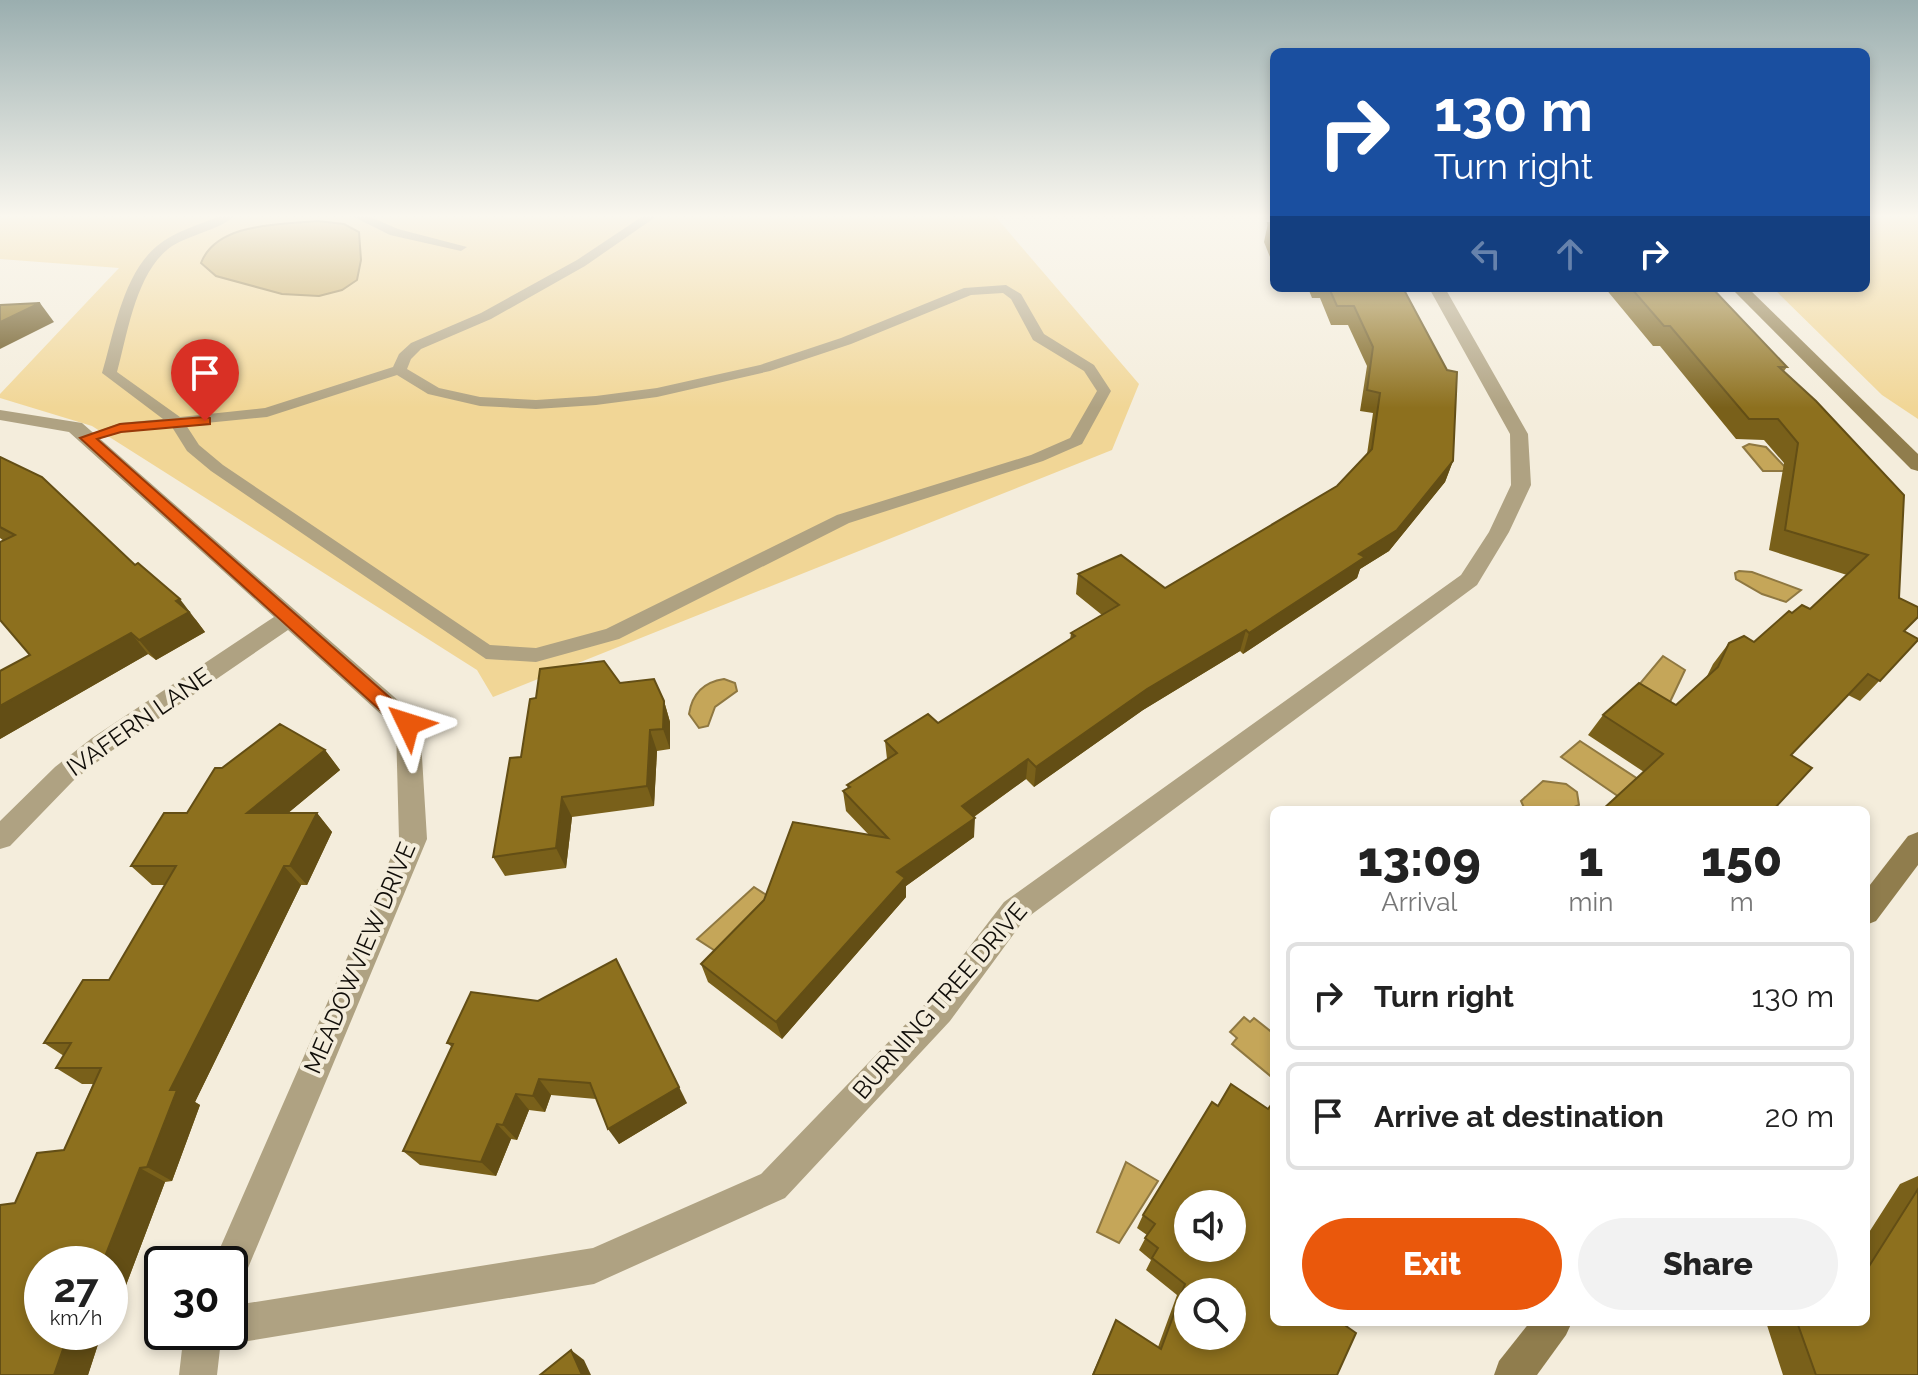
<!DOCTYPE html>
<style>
body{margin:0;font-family:Raleway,sans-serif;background:#f2f2f2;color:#222;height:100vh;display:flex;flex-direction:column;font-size:30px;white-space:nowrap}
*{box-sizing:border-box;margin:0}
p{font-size:26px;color:#767676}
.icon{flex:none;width:44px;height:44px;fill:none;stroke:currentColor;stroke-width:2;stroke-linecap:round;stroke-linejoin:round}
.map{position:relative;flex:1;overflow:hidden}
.sheet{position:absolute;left:1270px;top:806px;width:600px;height:520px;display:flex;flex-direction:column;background:#fff;border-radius:12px;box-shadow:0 4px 12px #0003}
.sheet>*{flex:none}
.guide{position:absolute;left:1270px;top:48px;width:600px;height:244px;border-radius:12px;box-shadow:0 4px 12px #0003;background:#1a4fa0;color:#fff;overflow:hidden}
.tools{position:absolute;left:1174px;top:1190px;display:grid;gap:16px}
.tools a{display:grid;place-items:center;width:72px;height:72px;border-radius:50%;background:#fff;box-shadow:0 4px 12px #0003;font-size:40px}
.speed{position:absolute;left:24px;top:1246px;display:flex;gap:16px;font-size:40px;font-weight:700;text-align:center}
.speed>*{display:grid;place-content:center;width:104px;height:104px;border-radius:50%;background:#fff;box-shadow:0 4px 12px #0003;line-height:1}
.speed small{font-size:20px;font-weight:400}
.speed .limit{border:4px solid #111;border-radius:12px;background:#fff;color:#111}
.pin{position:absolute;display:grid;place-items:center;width:68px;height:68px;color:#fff;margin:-82px -34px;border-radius:50% 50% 50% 0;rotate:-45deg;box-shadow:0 0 8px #0007}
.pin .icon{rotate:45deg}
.me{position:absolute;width:88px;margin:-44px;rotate:311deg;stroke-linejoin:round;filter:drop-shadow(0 0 6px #0008)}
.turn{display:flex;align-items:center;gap:28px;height:168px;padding:0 32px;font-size:36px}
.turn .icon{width:104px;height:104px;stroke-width:2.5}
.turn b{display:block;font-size:56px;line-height:68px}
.lanes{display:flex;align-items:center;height:76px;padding:0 32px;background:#0003;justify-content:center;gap:40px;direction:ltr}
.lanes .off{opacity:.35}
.eta{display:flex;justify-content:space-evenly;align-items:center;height:136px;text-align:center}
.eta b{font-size:48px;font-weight:800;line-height:56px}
.cta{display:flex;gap:16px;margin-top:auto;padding:16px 32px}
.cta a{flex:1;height:92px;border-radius:48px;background:#ea580c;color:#fff;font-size:32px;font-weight:800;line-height:92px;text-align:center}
.cta a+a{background:#f2f2f2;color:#222}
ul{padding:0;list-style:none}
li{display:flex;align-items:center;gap:24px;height:108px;margin:0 16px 12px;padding:0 16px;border:4px solid #e0e0e0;border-radius:12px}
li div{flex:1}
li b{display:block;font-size:30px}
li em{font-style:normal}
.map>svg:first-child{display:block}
.green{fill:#f1d696}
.water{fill:#c5a659;stroke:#8f7841;stroke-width:2}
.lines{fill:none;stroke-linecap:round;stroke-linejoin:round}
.lane{fill:#afa282;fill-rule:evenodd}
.street{fill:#afa282;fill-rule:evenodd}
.secondary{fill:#907d4d;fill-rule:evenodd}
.wall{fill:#79601a}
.shaded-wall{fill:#634e15}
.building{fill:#8d701e;stroke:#634e15;stroke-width:2;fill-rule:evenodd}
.route{fill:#ea580c;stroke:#983908;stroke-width:2}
.labels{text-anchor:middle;stroke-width:8;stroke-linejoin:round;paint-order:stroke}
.street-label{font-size:24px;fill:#110e09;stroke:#f4eddc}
</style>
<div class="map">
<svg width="1918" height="1375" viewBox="0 0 1918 1375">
<rect width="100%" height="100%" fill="#f4eddc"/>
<!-- green -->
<g class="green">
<polygon points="0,216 995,216 1139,384 1112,450 493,697 477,670 92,426 0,398 0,394 119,268 0,259"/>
<polygon points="1866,216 1918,216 1918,419 1882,395 1773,288 1866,288"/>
</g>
<!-- water -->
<g class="water">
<path d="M317,221L344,224L359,232L361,260L357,280L342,290L319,296L282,294L216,276L201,263C217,222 280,225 317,221Z"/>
<polygon points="1749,444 1766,447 1785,467 1785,471 1763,471 1743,447"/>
<polygon points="1739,571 1752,572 1801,590 1786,602 1762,594 1736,579 1735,573"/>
<polygon points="1663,656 1685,670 1669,704 1638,686"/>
<path d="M724,679L735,683L737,691L715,707L708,726L699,728L689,714C692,694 704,682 724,679Z"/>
<polygon points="1580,741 1644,783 1625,801 1561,757"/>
<polygon points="1543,781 1566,784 1577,792 1579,805 1567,810 1525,810 1521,801"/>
<polygon points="754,887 771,898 720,954 697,939"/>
<polygon points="1244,1017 1250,1022 1254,1018 1274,1034 1274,1079 1232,1044 1237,1038 1230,1032"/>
<polygon points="1126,1162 1158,1181 1119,1243 1097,1232"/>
</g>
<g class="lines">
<!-- lane -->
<g class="lane">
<path d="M220,216H235C218,230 192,234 172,246C136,271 128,332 117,372L180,417L265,408L393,367L399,354L411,343L481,313L577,260L643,216H657L585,266L491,319L421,349L411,359L407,369L439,388L480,397L536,400L596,396L657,388L760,365L841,338L964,288L1006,285L1021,294L1044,334L1094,365L1111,391L1082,444L1043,461L849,523L619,639L536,662L486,659L211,471L187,451L172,427L122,432L87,443L79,438L120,423L163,419L102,373C114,333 123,274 157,246C175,231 199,225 220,216ZM1003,293L1011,299L1033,340L1084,371L1097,391L1070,438L1031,455L837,515L606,629L536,648L490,645L223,465L199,445L186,425L267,417L397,375L428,394L480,406L536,409L596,405L657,397L770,371L851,344L971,295Z"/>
<polygon points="352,216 368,216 398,229 467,247 461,251 390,235"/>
</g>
<!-- street -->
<g class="street">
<polygon points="1429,288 1445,288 1528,434 1531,485 1509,532 1477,585 1024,920 950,1021 785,1198 594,1284 230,1344 221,1340 217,1375 179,1375 184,1332 230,1332 230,1306 593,1248 761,1174 928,1001 1004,902 1461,575 1489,532 1511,485 1510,434"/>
<polygon points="0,410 82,423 417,717 420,724 427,839 243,1280 230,1285 230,1264 213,1264 399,839 396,728 288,630 110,752 73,781 10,846 0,849 0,821 55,767 92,738 274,617 69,432 0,420"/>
</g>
<!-- secondary -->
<g class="secondary">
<polygon points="1731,288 1748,288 1918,454 1918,471 1911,469"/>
<polygon points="1918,832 1918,865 1876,921 1866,925 1866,890 1908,836"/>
<polygon points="1530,1322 1572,1322 1566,1335 1537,1375 1494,1375 1499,1361"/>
</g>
</g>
<!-- wall -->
<g class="wall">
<polygon points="1268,223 1274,223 1274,267 1264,242"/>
<polygon points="1308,288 1403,288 1453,461 1445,482 1389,551 1360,569 1357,578 1243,654 1240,651 1143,710 1034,787 1026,779 974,817 974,837 906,886 906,897 782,1039 708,982 701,964 869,835 846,811 843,791 848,789 847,785 887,759 885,741 938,723 1070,640 1071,633 1102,615 1076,594 1078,574 1165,588 1337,486 1367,454 1373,413 1360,411 1367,366 1348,325 1331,325 1320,298 1312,298"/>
<polygon points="1605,288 1712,288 1787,367 1784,371 1899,598 1904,632 1918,640 1860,701 1848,695 1791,755 1644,772 1588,735 1603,715 1676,705 1706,678 1713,664 1729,643 1754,642 1792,613 1810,609 1847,575 1769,550 1784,463 1764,440 1736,439 1660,346 1653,346"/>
<polygon points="0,457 135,565 196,620 205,632 156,660 148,654 0,739 0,671 30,655 4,541 0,538"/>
<polygon points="620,683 664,701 670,722 670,749 657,751 654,806 572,817 566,868 505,876 493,857 521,757"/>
<polygon points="280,724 325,750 340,770 288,813 317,813 332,832 307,885 301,885 195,1102 200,1105 172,1181 165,1182 111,1325 110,1264 42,1264 42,1332 102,1332 88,1375 0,1375 0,1205 15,1203 37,1153 64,1150 93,1084 82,1084 56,1068 64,1056 44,1043 83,980 109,980 165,885 152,885 131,866 164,813 187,813 215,768 222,768"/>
<polygon points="447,1043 687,1103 619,1144 596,1099 551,1095 545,1112 529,1110 517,1140 511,1139 496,1176 420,1165 403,1151 452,1047"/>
<polygon points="1918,1176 1918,1375 1783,1375 1766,1322 1866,1322 1866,1237 1900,1184"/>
<polygon points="1143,1215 1274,1322 1346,1326 1337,1375 1092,1375 1116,1320 1158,1347 1177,1295 1146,1270 1151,1260 1139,1250 1147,1235 1137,1228"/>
</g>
<!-- shaded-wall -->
<g class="shaded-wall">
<polygon points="40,303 54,322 0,349 0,322"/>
<polygon points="1453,461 1445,482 1389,551 1360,569 1357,578 1243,654 1249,633 1359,554"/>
<polygon points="180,599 205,632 156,660 139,640 176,601"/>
<polygon points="1246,630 1240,651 1143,710 1034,787 1036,767 1147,689"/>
<polygon points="131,633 148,654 0,739 0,706"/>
<polygon points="664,701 670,722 670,749 663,729"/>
<polygon points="650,730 657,751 654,806 647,786"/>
<polygon points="325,750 340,770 264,833 247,813"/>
<polygon points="1028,759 1026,779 962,825 962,806"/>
<polygon points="562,797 572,817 566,868 556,848"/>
<polygon points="317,813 332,832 307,885 290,866"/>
<polygon points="975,818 974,837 906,886 906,897 782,1039 776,1022 897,872"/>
<polygon points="284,866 301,885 195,1102 200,1105 172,1181 147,1167 170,1090"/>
<polygon points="616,959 687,1103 619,1144 608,1129"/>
<polygon points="539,1079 551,1095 545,1112 533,1096"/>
<polygon points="516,1094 529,1110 517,1140 503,1125"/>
<polygon points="497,1124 511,1139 496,1176 481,1162"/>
<polygon points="140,1168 165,1182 111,1325 110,1264 102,1264"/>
<polygon points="69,1332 102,1332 88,1375 54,1375"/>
<polygon points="571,1350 584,1360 591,1375 582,1375"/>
</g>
<!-- building -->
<g class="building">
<polygon points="1268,223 1274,223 1274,238"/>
<polygon points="1329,288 1403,288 1447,370 1457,372 1453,461 1397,530 1359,554 1365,557 1249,633 1246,630 1147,689 1036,767 1028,759 962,806 975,818 897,872 905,878 776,1022 701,964 764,900 793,822 888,838 843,791 850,787 847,785 897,753 885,741 928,714 938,723 1075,636 1071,633 1119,605 1078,574 1121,555 1165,588 1337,486 1372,449 1380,393 1367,390 1373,347 1354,306 1337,306"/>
<polygon points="1631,288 1712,288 1787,367 1779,367 1816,401 1904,495 1899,598 1918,607 1918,617 1904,631 1918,639 1918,640 1880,681 1868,674 1791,755 1812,768 1773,810 1602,810 1663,754 1603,715 1639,683 1676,705 1718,667 1729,643 1744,636 1754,642 1789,611 1792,613 1802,605 1810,609 1868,555 1785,530 1798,443 1778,419 1749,419 1670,326 1664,326"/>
<polygon points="40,303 0,322 0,305"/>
<polygon points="0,457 42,477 135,565 138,563 180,599 176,601 189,612 139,640 131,633 0,706 0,671 30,655 0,620 0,542 15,535 0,527"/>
<polygon points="604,661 620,683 654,679 664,701 663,729 650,730 647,786 562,797 556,848 493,857 510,758 521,757 530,699 536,698 540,669"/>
<polygon points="280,724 325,750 247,813 317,813 290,866 284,866 170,1090 177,1090 147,1167 140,1168 102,1264 42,1264 42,1332 69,1332 54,1375 0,1375 0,1205 15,1203 37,1153 64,1150 101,1068 56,1068 71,1043 44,1043 83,980 109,980 176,866 131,866 164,813 187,813 215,768 222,768"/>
<polygon points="616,959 679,1087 608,1129 590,1083 539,1079 533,1096 516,1094 503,1125 497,1124 481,1162 403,1151 453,1044 447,1043 471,992 538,1001"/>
<path d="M1231,1084L1268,1109L1274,1101V1322H1348L1346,1326L1356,1333L1337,1375H1093L1116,1320L1161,1349L1185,1284L1152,1258L1158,1248L1145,1238L1155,1224L1143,1215L1212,1102L1218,1106ZM1188,1204H1232V1248H1188ZM1188,1292H1232V1336H1188Z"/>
<polygon points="1918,1189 1918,1375 1816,1375 1797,1322 1866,1322 1866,1271"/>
<polygon points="571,1350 582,1375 540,1375"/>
</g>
<!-- sky -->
<linearGradient id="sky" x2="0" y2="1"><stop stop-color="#9aaeaf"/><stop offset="0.53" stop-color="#faf7ef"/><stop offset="1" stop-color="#faf7ef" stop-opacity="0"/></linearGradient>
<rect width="1918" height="408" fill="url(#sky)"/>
<!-- route -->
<polygon class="route" points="205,417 210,418 210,424 121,432 97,439 414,719 417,724 414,729 401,729 80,438 120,424"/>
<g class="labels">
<!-- street labels -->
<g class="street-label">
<text transform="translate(139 722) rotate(-35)" y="8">IVAFERN LANE</text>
<text transform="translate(360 958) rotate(-67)" y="8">MEADOWVIEW DRIVE</text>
<text transform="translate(940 1001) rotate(-49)" y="8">BURNING TREE DRIVE</text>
</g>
</g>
</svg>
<div class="tools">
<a><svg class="icon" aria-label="sound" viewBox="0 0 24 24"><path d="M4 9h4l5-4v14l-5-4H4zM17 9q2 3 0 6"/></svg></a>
<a><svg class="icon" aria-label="search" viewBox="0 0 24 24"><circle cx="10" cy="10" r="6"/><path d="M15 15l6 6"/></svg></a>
</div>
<div class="speed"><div>27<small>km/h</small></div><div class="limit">30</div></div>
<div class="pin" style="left:205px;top:421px;background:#d93025"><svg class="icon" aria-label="arrive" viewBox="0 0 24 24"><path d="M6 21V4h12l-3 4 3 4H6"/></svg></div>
<svg class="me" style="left:408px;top:724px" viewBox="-20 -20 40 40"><path d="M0-17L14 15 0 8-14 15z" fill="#ea580c" stroke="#fff" stroke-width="4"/></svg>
<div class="guide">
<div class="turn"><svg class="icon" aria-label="right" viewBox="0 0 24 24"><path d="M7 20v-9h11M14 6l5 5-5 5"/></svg><div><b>130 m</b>Turn right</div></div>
<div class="lanes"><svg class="icon off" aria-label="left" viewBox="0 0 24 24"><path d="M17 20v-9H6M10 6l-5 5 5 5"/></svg><svg class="icon off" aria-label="ahead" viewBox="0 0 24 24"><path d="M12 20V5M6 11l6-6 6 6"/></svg><svg class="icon" aria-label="right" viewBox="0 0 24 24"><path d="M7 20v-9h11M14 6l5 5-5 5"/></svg></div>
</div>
<section class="sheet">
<div class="eta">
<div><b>13:09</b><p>Arrival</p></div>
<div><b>1</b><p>min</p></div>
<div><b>150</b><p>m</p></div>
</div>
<ul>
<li><svg class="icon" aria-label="right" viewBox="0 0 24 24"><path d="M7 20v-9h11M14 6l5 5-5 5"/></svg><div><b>Turn right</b></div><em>130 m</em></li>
<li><svg class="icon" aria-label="arrive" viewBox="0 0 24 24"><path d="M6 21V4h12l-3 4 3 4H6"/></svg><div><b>Arrive at destination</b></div><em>20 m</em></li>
</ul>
<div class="cta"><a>Exit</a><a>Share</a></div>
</section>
</div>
